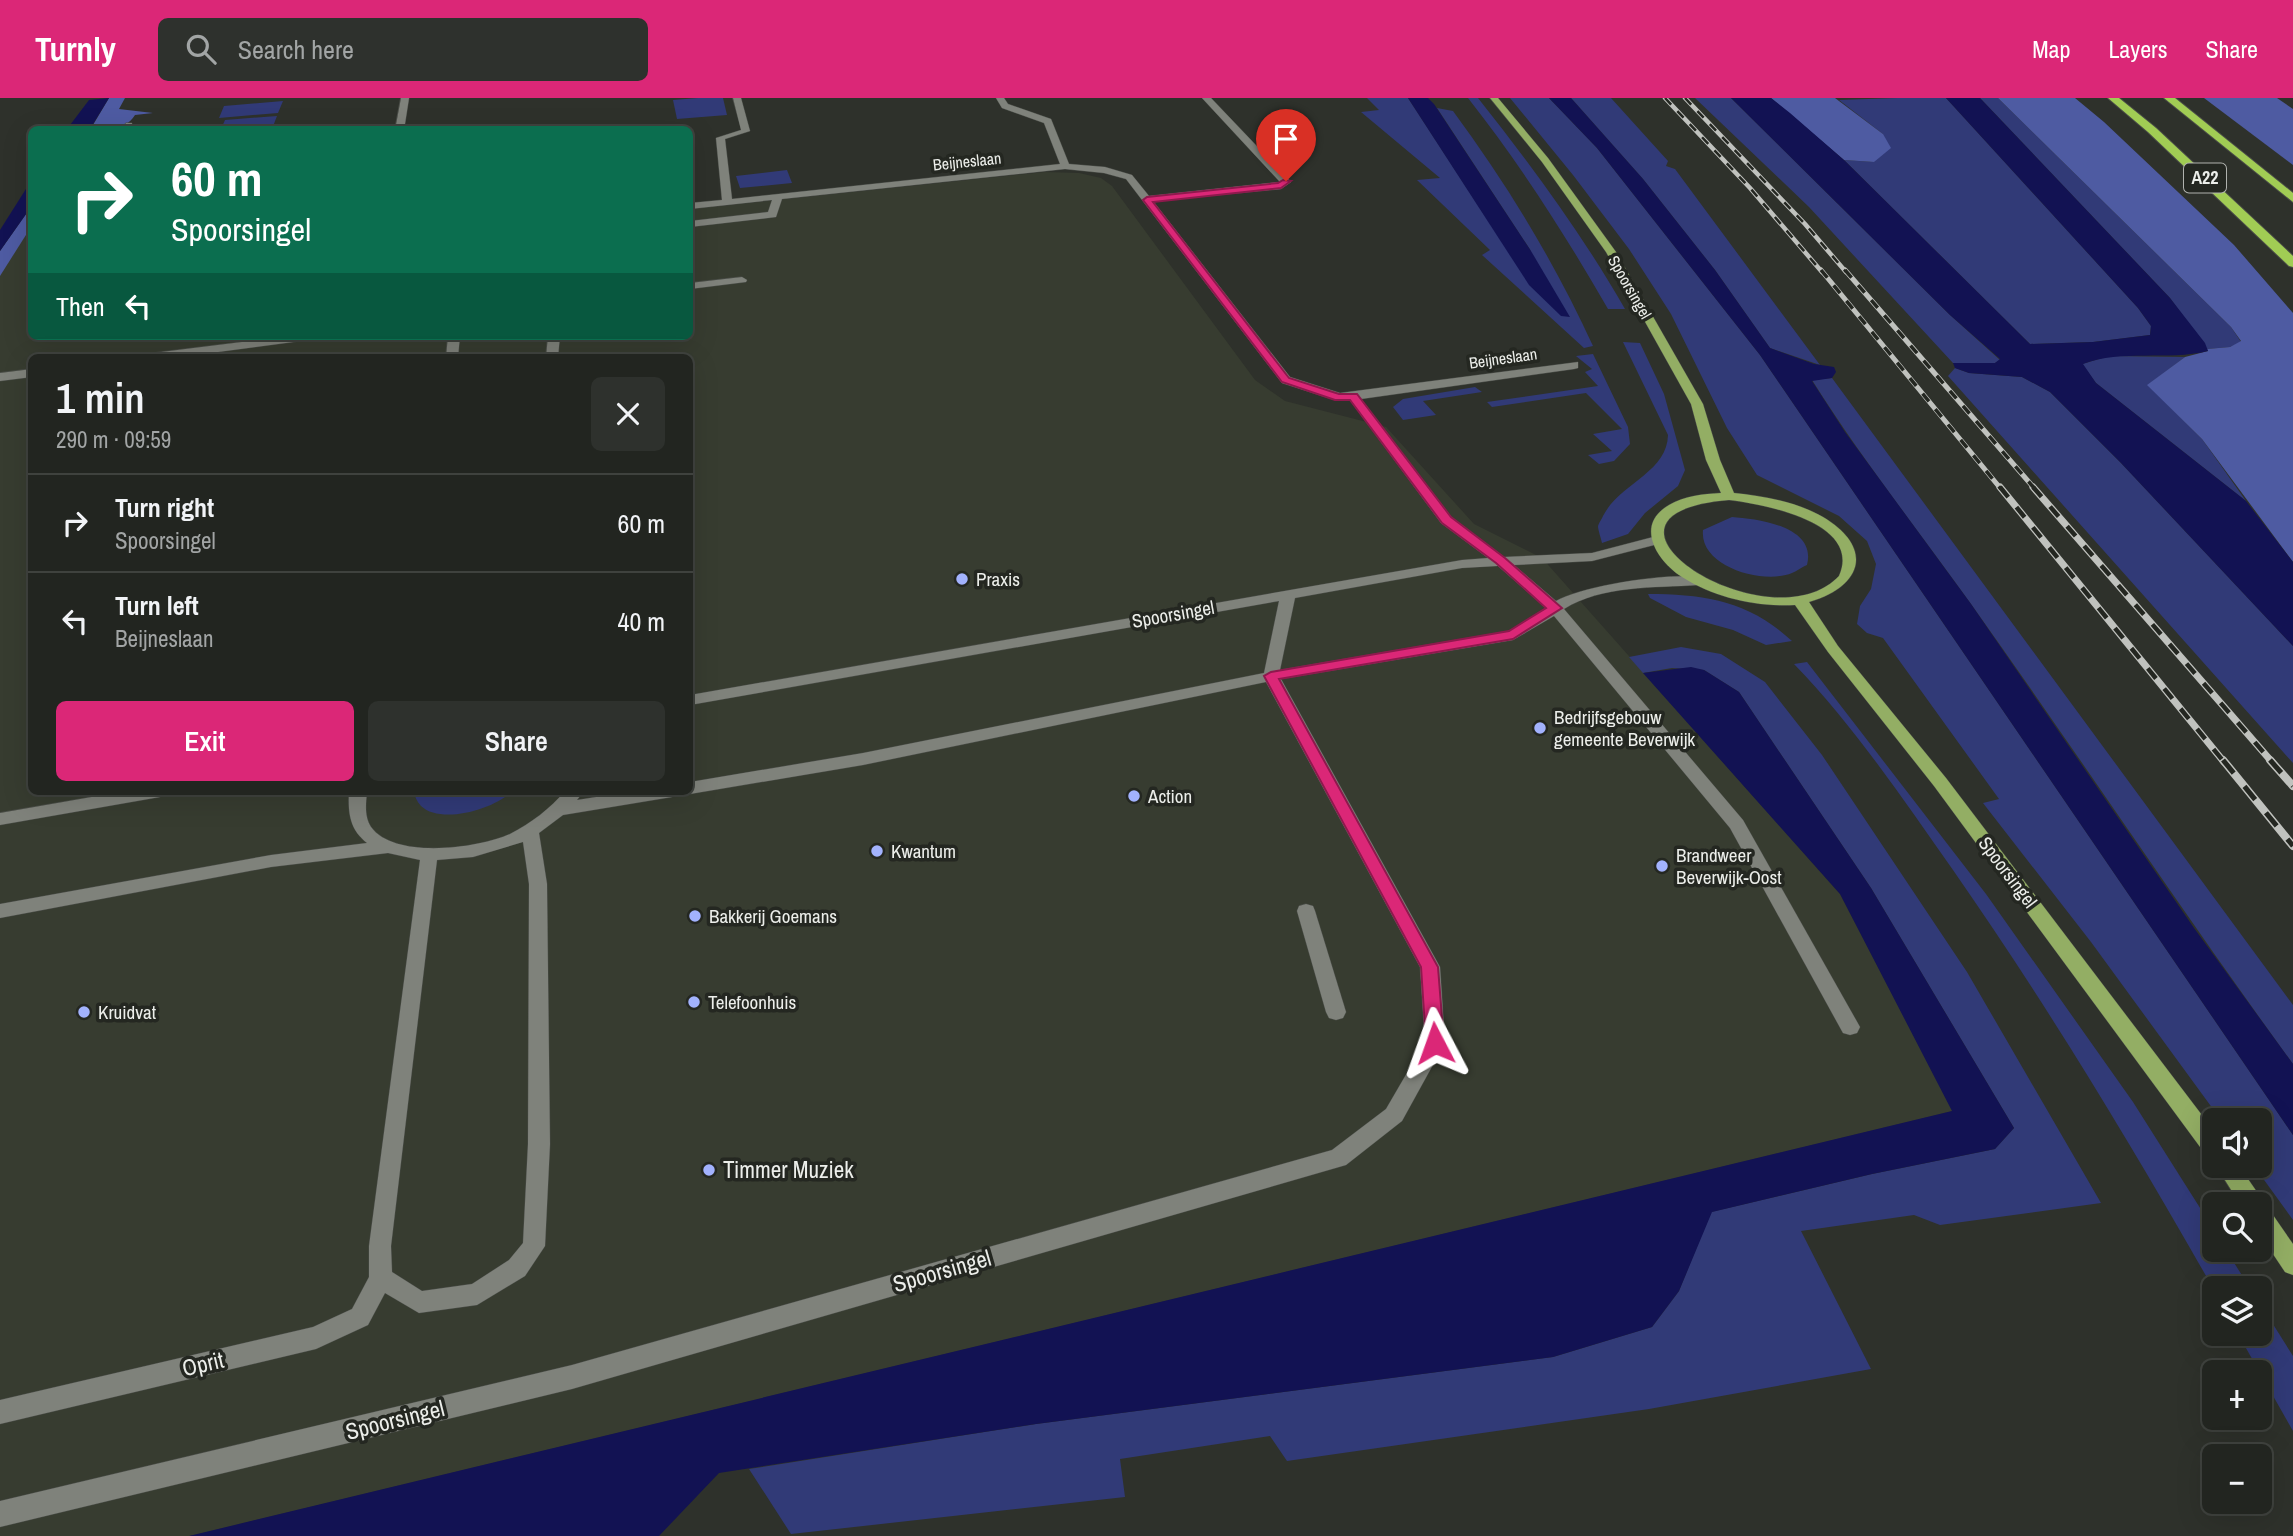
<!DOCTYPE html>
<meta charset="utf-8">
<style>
body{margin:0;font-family:"Archivo Narrow",sans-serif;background:#2e312d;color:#f1f3f6;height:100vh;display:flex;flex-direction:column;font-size:26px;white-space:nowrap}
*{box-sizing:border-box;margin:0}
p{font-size:23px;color:#a2a5a5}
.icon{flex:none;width:38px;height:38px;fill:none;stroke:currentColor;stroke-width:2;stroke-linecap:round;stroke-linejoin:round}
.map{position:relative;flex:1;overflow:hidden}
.drawer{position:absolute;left:28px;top:256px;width:665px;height:441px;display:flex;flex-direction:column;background:#222520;border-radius:10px;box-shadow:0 7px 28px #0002,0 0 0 2px #3f423e}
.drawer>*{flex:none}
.hud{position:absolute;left:28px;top:28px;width:665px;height:214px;border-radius:10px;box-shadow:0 7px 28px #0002,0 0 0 2px #3f423e;background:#0b6e4f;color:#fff;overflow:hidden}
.tools{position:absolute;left:2202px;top:1010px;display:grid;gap:14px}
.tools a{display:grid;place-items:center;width:70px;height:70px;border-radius:10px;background:#222520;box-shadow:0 7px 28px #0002,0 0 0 2px #3f423e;font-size:35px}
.pin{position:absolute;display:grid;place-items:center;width:60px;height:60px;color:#fff;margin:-72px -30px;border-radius:50% 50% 50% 0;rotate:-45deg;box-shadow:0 0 7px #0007}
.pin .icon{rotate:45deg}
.me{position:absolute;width:77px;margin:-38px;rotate:356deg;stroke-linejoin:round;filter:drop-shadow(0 0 5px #0008)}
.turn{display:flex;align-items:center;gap:24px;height:147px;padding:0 28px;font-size:32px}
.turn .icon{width:91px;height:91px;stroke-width:2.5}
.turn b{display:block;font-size:49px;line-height:60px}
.then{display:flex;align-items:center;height:66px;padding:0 28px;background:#0003;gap:14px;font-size:26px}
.round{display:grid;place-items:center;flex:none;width:74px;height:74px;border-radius:10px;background:#2e312d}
.headline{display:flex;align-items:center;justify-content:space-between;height:119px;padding:0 28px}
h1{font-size:42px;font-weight:600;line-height:52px}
.button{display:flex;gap:14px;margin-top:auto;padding:14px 28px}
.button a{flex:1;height:80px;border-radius:10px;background:#db2777;color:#fff;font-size:28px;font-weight:600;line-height:80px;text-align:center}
.button a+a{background:#2e312d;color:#f1f3f6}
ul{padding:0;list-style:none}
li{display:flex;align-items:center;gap:21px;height:98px;padding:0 28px;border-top:2px solid #3f423e}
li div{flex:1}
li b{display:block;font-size:26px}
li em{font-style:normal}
header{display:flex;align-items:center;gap:42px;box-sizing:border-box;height:98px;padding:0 35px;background:#db2777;color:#fff}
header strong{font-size:33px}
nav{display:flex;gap:38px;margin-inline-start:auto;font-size:24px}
.search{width:490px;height:63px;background:#2e312d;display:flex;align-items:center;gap:18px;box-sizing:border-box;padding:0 24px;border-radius:10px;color:#a2a5a5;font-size:26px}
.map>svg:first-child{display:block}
.built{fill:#373c30;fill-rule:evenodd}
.green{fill:#313a77}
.forest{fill:#4e5ba2}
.water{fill:#121253}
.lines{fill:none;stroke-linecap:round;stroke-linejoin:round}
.minor-casing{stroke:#494c47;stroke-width:1}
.major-casing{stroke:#494c47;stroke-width:1}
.highway-casing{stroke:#494c47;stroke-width:2}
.minor{fill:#7f827b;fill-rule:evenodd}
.major{fill:#93ae64;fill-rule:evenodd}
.highway{fill:#a1cc54;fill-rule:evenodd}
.rail-far3-casing{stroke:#c0c2be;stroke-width:4.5}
.rail-far2-casing{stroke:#c0c2be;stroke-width:5}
.rail-far1-casing{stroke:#c0c2be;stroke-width:7}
.rail-casing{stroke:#c0c2be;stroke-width:8}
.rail-far3{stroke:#242721;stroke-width:2.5;stroke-dasharray:9;stroke-linecap:butt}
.rail-far2{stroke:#242721;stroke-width:3.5;stroke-dasharray:10;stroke-linecap:butt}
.rail-far1{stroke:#242721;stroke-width:4.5;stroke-dasharray:13;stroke-linecap:butt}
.rail{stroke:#242721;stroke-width:5;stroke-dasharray:17;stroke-linecap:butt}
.route{fill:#db2777;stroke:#8e194d;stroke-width:2}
.poi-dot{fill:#a2b2fd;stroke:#242721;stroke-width:2.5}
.labels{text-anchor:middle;stroke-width:7;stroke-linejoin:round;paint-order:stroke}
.far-street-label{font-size:16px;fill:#eceeea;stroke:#242721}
.shield{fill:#242721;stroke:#b0b2ae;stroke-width:2}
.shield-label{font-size:18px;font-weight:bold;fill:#eceeea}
.poi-label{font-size:19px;fill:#eceeea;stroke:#242721;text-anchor:start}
.street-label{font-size:19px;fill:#eceeea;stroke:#242721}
.near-poi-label{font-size:23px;fill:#eceeea;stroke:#242721;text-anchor:start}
.near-street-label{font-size:23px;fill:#eceeea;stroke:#242721}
</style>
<header>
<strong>Turnly</strong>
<div class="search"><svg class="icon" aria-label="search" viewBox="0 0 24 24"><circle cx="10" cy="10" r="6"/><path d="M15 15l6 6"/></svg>Search here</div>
<nav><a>Map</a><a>Layers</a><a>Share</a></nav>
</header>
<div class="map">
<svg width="2293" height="1438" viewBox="0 0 2293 1438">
<rect width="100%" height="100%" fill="#2e312b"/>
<!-- built -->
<path class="built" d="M1045,74L1079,75L1101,80L1112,88L1255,282L1285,303L1386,329L1474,426L1542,460L1840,796L1953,1013L190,1438H0V166L31,123L32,238H690V111ZM32,259H690V693H32Z"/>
<!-- green -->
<g class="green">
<polygon points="698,0 723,0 727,17 677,21 673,2"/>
<path d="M1367,0H1408L1485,118L1531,153L1437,10L1453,13C1507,86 1555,165 1593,248L1584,250L1482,157L1490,152L1417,82L1440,80L1361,14L1379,12Z"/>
<path d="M1468,0H1478C1532,68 1582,136 1625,211H1608C1566,138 1520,66 1468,0Z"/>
<polygon points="1510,0 1549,0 1597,50 1760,257 2293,1037 2293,1122 2254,1068 2259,1068 2259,1022 2221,1022 2091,844 1983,705 1999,701 1883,540 1867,535 1857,526 1860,508 1871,491 1876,466 1867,443 1839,418 1757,377 1727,330 1671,216 1629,151 1573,77"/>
<polygon points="1571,0 1611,0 1668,63 1666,68 1675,71 1820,267 1770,250 1715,172 1643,81"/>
<polygon points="1695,0 1731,0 1950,217 2000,262 1995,265 1953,265 1809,109"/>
<polygon points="1897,0 1946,0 2138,210 2151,228 2150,237 2093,244 2030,246 1844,62 1874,64 1883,36 1839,2"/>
<polygon points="1980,0 1998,0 2231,229 2241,244 2230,249 2207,251 2170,200"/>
<polygon points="283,3 278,15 219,20 224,8"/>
<polygon points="277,18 272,31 221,31 225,22"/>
<polygon points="787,72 792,85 740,90 736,78"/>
<path d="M1623,244L1640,245L1664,296L1685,372L1678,388L1645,415L1628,436L1602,445C1601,440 1598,432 1598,428C1599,424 1602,421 1603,418C1620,385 1667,375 1668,337Z"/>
<polygon points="1593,256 1628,329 1630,346 1614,363 1599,366 1588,357 1612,353 1593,336 1622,331 1586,295 1492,309 1487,304 1598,288 1585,274 1592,271 1576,258"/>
<polygon points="2109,258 2185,259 2148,287 2202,341 2246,403 2096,285 2082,266"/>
<polygon points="1955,270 1969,275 2022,279 2050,294 2121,365 2293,548 2293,665 1948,278"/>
<path d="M1832,280L2293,907V966C2183,815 2080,659 1971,506C1918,432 1861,360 1812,282Z"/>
<polygon points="1475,289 1482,294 1423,303 1436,317 1403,322 1393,309 1403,301"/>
<path d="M1732,419C1758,421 1817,428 1807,467C1802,469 1797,473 1792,475C1764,487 1699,469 1703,432Z"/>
<path d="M1648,496C1705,496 1749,503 1792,543L1766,547L1733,532L1686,519L1650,500Z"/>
<polygon points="1681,549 1721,556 1765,584 1822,657 1967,874 2101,1105 1940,1127 1914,1117 1801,1133 1871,1271 1649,1311 1287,1363 1270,1338 1120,1361 1125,1399 791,1436 749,1371 1036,1326 1553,1259 1652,1229 1679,1193 1711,1114 1872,1076 1995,1051 2014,1030 1871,790 1739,594 1704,572 1672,570 1643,575 1629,559"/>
<path d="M1807,564L1986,796L2133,1004L2214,1132V1152H2226L2250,1190L2214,1192C2133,1049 2047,907 1953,772C1903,701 1854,628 1794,566Z"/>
<path d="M413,693H512C495,711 441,727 421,708C417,704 415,698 413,693Z"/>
<polygon points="2259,1204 2293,1258 2293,1333 2238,1236 2259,1236"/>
</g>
<!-- forest -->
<g class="forest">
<path d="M109,0H125L119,11L153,15L135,17C124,34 108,31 90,32Z"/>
<polygon points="1771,0 1835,0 1883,36 1891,50 1874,64 1844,62"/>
<polygon points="1998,0 2075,0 2104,24 2234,147 2293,215 2293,464 2202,341 2147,287 2185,259 2208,253 2207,251 2230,249 2241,243 2231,229"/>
<polygon points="2204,0 2277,0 2293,11 2293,67"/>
<polygon points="31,109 31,129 0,178 0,153"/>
</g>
<!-- water -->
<g class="water">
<polygon points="109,0 90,31 67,31 89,2"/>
<polygon points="1408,0 1428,0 1434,6 1531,153 1570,219 1561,218 1529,187"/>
<polygon points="1549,0 1571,0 1643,81 1715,172 1770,250 1814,266 1834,269 1836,274 1832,280 1812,283 1845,334 1971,506 2194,830 2293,966 2293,1037 1760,257 1597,50"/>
<path d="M1731,0H1771L1790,15L1844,62L2030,246L2093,244L2150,237L2151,228L2138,210L1946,0H1980L2170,200L2205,245L2208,253C2167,263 2122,251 2083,266L2096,285L2246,403L2293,464V548L2121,365L2050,294L2022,279L1969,275L1955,270L1953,265H1995L2000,261L1950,217Z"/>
<polygon points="31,83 31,109 0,153 0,132"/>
<polygon points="1691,569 1704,572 1739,594 1871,790 2014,1030 1995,1051 1872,1076 1712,1114 1679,1193 1652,1229 1553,1259 1036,1326 719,1375 659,1438 189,1438 1952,1013 1840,796 1643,575"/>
</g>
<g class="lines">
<!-- minor casing -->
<g class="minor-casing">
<g id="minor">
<polygon points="401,0 409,0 404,32 395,32"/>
<path d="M733,0H741L750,33L725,41L732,101L1060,66L1044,25L1002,10L996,0H1004L1008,6L1051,21L1069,66L1105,69L1132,77L1149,98L1280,84L1202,0H1211L1291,84L1281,91L1153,103L1290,279L1340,295L1578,264V270L1574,271L1361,301L1451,419L1504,459L1592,455L1657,438L1664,442L1662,445L1592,463L1514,467L1556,503C1581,488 1675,473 1703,480L1705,483L1698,487C1654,490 1602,487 1564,511L1743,722L1860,929L1857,935L1850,937L1843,935L1730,730L1554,518L1513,542L1281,581L1440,869L1445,945L1402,1023L1346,1067L572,1291L0,1429V1403L572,1267L1332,1052L1386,1011L1425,944L1420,869L1266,584L863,667L690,696L684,694L690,693V684L863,655L1264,575L1279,503L690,607V597L1462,462L1488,460L1441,425L1350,302H1335L1282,285L1126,81L1104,75L1065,71L782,101L776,119L690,129V123L768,114L772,102L690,111V105L722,102L716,40L741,32ZM1498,468L1546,510L1509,533L1280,572L1295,500L1462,470Z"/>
<polygon points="126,25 132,25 131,32 122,32"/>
<polygon points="742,179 747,182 746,184 690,191 690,185"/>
<polygon points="289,238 322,238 316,241 180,259 147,259 153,255"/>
<polygon points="448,238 460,238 458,259 446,259"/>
<polygon points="548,238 560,238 558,259 546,259"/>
<polygon points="32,271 32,279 0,283 0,275"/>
<polygon points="126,693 169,693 160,699 0,727 0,715"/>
<path d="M349,693H367C366,706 364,718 371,729C395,762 479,750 510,736C531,725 550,711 565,693H584L577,702L635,693H681L672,699L563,717L539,735L547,786L550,1046L545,1148L525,1178L477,1207L419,1215L385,1195L368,1227L316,1251L0,1326V1302L313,1229L352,1211L369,1179V1148L420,762L388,755L271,769L0,820V806L271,757L367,745C349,731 348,714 349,693ZM523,744L529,786L528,1046L523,1145L509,1162L472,1186L422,1193L392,1174L391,1148L437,762L473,759Z"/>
<polygon points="1306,806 1313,808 1315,813 1346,914 1343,920 1336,922 1329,920 1326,914 1297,813 1299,808"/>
</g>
</g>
<!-- major casing -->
<g class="major-casing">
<g id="major">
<path d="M1490,0H1498L1548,60L1616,154L1703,306L1720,362L1734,395C1764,398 1797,404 1823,419C1875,450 1862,489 1809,504L1838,548L1946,680L2214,1033V1059L2206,1057L1934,688L1828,554L1795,507C1757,509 1715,500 1682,479C1657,463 1634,427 1669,407C1684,398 1703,396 1721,395L1706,362L1691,306L1606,154L1542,64ZM1729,402C1762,406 1863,424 1839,478C1770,551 1558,416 1729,402Z"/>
<polygon points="2216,1068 2239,1068 2293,1146 2293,1177 2285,1174 2259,1135 2259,1106 2240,1106"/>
</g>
</g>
<!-- highway casing -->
<g class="highway-casing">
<g id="highway">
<polygon points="2108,0 2119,0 2156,30 2293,158 2293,169 2289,168 2148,34"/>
<polygon points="2164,0 2175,0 2293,95 2293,104"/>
</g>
</g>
<!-- minor -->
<use href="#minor" class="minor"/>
<!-- major -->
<use href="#major" class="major"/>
<!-- highway -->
<use href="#highway" class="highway"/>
<!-- rail-far3 casing -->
<g class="rail-far3-casing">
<g id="rail-far3">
<polyline points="1665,0 1750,90 1822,174"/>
<polyline points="1685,0 1805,126 1846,174"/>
</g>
</g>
<!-- rail-far2 casing -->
<g class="rail-far2-casing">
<g id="rail-far2">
<polyline points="1821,172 2001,391"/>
<polyline points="1845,172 2035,391"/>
</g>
</g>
<!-- rail-far1 casing -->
<g class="rail-far1-casing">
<g id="rail-far1">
<polyline points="2000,389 2224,664"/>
<polyline points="2033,389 2272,664"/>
</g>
</g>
<!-- rail casing -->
<g class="rail-casing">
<g id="rail">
<polyline points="2223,662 2293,748"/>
<polyline points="2270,662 2293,688"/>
</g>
</g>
<!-- rail-far3 -->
<use href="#rail-far3" class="rail-far3"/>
<!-- rail-far2 -->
<use href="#rail-far2" class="rail-far2"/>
<!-- rail-far1 -->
<use href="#rail-far1" class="rail-far1"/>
<!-- rail -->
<use href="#rail" class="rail"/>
</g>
<!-- route -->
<polygon class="route" points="1283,82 1291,83 1281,90 1153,104 1289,280 1339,296 1357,296 1451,419 1505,460 1562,510 1513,541 1279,581 1438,869 1444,945 1442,951 1435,953 1428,951 1426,945 1421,869 1264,578 1271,574 1509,533 1546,510 1496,465 1442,425 1350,302 1335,302 1282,284 1143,102 1147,99 1278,85"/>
<!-- markers -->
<g class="poi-dot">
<circle cx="962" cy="481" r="7"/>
<circle cx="1540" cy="630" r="7"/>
<circle cx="1134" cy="698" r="7"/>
<circle cx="877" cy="753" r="7"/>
<circle cx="1662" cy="768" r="7"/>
<circle cx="695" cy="818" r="7"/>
<circle cx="694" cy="904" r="7"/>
<circle cx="84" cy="914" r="7"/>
<circle cx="709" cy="1072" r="7"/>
</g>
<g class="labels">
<!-- far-street labels -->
<g class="far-street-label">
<text transform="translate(967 63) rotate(-6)" y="6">Beijneslaan</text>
<text transform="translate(1630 189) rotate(60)" y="6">Spoorsingel</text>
<text transform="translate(1503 260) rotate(-8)" y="6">Beijneslaan</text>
</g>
<!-- shield labels -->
<rect class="shield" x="2184" y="65.5" width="42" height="29" rx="5"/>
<g class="shield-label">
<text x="2205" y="86">A22</text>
</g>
<!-- poi labels -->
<g class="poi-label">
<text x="976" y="488">Praxis</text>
<text x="1554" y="626">Bedrijfsgebouw<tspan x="1554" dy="22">gemeente Beverwijk</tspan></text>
<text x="1148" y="705">Action</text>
<text x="891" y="760">Kwantum</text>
<text x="1676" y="764">Brandweer<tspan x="1676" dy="22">Beverwijk-Oost</tspan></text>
<text x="709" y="825">Bakkerij Goemans</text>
<text x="708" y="911">Telefoonhuis</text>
<text x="98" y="921">Kruidvat</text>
</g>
<!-- street labels -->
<g class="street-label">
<text transform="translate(1173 516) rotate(-10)" y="7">Spoorsingel</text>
<text transform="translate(2008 774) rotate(53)" y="7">Spoorsingel</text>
</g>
<!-- near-poi labels -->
<g class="near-poi-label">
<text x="723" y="1080">Timmer Muziek</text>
</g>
<!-- near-street labels -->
<g class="near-street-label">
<text transform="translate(942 1173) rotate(-16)" y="8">Spoorsingel</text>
<text transform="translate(203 1266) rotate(-13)" y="8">Oprit</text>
<text transform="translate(395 1322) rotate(-14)" y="8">Spoorsingel</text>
</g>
</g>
</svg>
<div class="tools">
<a><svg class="icon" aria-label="sound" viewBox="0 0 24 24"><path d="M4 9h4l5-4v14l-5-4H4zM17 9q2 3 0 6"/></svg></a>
<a><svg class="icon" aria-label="search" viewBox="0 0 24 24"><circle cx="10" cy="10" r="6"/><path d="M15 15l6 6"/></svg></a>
<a><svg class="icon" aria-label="layers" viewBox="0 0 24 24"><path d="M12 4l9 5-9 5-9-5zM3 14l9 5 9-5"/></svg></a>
<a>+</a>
<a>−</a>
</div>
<div class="pin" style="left:1286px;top:83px;background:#d93025"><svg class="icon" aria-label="arrive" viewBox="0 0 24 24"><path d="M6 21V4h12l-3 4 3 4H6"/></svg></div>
<svg class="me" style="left:1435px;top:945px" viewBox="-20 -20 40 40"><path d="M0-17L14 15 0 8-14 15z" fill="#db2777" stroke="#fff" stroke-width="4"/></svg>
<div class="hud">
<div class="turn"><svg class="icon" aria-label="right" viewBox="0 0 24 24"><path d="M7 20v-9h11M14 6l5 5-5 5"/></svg><div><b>60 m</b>Spoorsingel</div></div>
<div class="then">Then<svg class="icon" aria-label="left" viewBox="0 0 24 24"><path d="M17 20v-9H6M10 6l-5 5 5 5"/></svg></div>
</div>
<section class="drawer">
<div class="headline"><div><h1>1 min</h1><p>290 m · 09:59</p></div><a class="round"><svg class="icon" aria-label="close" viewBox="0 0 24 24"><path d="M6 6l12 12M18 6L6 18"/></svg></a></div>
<ul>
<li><svg class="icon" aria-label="right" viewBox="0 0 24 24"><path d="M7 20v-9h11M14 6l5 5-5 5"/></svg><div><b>Turn right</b><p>Spoorsingel</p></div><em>60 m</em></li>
<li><svg class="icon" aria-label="left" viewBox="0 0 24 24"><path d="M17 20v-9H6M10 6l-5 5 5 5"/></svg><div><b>Turn left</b><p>Beijneslaan</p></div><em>40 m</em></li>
</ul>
<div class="button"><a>Exit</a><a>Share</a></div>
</section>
</div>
